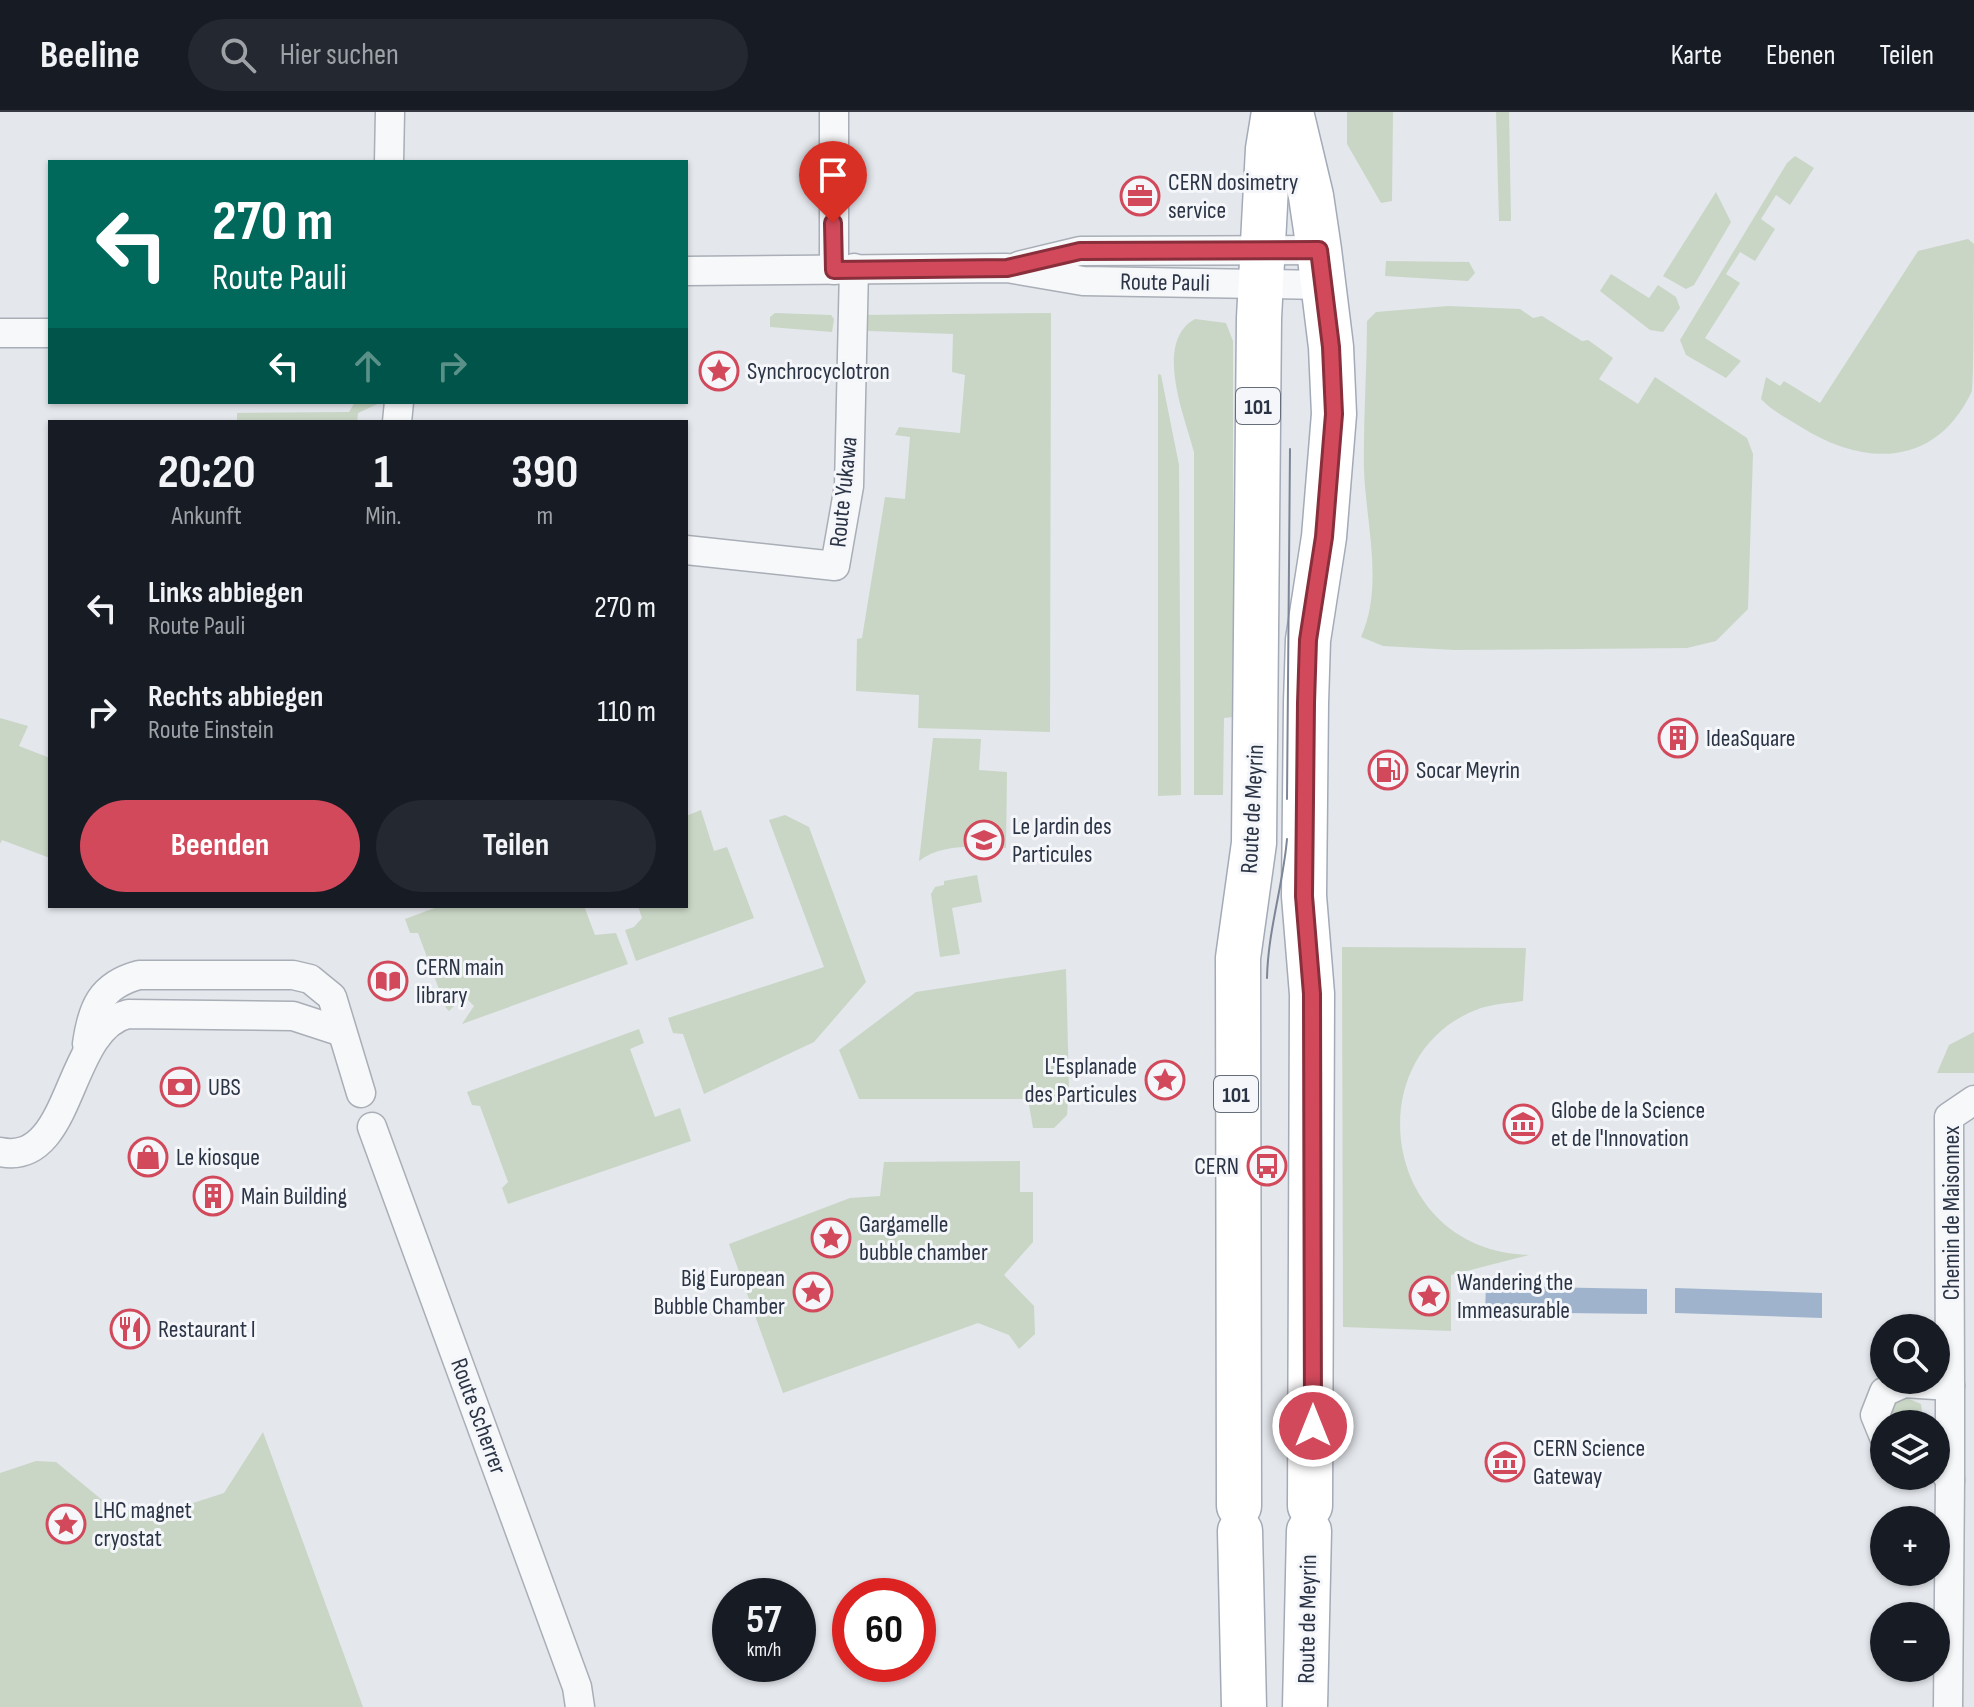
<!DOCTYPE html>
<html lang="de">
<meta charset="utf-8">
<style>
body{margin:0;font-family:"Sofia Sans Condensed",sans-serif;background:#242831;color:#f1f3f6;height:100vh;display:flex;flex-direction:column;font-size:30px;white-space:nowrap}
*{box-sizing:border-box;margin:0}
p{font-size:26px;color:#9ea1a6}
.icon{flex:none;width:44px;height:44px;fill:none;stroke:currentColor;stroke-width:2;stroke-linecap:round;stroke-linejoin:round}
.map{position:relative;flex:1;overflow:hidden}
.sheet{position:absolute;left:48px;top:308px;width:640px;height:488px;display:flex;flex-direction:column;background:#171b24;border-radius:0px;box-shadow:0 2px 6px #0004}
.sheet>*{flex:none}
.guide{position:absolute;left:48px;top:48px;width:640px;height:244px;border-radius:0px;box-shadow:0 2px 6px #0004;background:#00695c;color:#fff;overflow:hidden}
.tools{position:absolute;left:1870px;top:1202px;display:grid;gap:16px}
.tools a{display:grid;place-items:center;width:80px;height:80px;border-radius:50%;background:#171b24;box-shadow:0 2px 6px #0004;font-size:40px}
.speed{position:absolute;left:712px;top:1466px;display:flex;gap:16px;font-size:40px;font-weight:700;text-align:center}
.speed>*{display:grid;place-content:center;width:104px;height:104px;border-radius:50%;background:#171b24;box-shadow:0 2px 6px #0004;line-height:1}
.speed small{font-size:20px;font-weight:400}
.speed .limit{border:12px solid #d22;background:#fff;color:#111}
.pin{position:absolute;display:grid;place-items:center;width:68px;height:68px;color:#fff;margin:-82px -34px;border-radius:50% 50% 50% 0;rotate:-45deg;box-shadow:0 0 8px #0007}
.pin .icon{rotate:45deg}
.me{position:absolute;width:88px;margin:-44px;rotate:0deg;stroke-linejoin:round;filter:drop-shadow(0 0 6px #0008)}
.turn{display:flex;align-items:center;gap:28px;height:168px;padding:0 32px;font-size:36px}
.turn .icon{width:104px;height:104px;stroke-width:2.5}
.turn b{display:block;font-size:56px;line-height:68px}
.lanes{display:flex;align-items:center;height:76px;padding:0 32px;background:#0003;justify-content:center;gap:40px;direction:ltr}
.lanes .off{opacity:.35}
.eta{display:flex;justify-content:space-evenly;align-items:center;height:136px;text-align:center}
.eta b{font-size:48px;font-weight:700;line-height:56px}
.action{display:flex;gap:16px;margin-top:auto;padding:16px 32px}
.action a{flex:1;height:92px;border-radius:48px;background:#d1495b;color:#fff;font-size:32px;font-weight:700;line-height:92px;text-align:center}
.action a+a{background:#242831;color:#f1f3f6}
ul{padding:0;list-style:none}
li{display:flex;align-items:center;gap:24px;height:104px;padding:0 32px}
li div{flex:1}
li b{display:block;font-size:30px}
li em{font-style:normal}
header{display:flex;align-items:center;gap:48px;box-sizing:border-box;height:112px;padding:0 40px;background:#171b24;border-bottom:2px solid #363941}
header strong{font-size:38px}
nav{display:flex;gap:44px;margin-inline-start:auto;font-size:28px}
.search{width:560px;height:72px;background:#242831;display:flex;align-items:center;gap:20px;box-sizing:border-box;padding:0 28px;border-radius:44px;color:#9ea1a6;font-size:30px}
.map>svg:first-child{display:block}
.green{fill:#c9d6c5}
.water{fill:#9fb4cc}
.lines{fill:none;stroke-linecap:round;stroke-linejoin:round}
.street-casing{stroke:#a9aeb7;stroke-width:31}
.primary-casing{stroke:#a3abb8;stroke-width:47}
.street{stroke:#f7f8fa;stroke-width:28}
.primary{stroke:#fff;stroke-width:44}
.tram{stroke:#7d8696;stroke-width:2}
.route-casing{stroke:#882f3b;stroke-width:20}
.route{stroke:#d1495b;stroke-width:14}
.labels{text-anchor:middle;stroke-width:6;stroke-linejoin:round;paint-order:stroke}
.shield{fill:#f4f6f9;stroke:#676e7b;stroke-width:2}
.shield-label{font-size:22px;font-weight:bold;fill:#2b3445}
.poi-label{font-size:24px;fill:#2b3445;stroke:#f4f6f9;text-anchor:start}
.street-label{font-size:24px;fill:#2b3445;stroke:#f4f6f9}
</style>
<header>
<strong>Beeline</strong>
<div class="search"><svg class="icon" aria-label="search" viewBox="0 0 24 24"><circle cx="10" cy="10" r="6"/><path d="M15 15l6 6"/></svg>Hier suchen</div>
<nav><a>Karte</a><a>Ebenen</a><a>Teilen</a></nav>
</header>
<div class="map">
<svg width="1974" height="1595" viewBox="0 0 1974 1595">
<rect width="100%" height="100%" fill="#e4e7ec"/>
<!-- green -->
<g class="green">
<polygon points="1347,0 1393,0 1392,89 1381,91 1347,32"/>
<polygon points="1496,0 1509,0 1511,109 1499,109"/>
<polygon points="1795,44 1814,56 1790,93 1776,83 1761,107 1775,117 1755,149 1740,140 1726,162 1740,171 1705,226 1741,249 1726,266 1686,243 1680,228 1787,51"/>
<polygon points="1716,80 1731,110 1694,173 1686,177 1663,164"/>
<path d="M1968,127L1974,132C1974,156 1974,265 1972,279C1936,356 1864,355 1801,315C1787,306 1772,299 1761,287L1766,265L1780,274L1784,269L1820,291L1918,139Z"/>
<polygon points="1386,149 1469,150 1475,161 1468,169 1385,164"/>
<polygon points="1611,162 1649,186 1658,173 1676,185 1680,196 1663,220 1650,218 1600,179"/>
<path d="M1448,194L1520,197L1533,206L1542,204L1582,229L1588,228L1613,246L1599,267L1638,292L1655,265L1747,326L1753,342L1748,497L1716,529L1687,536L1455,538L1383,534L1361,525C1384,474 1366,412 1364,358C1363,309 1367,259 1367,209L1376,200Z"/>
<polygon points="775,201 831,203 834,207 832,220 770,215 770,205"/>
<polygon points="1051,201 1050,620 918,616 919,583 856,579 857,527 862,526 885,385 905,387 910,325 895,323 899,315 960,321 965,263 952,260 953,222 869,219 862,215 861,203"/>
<path d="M1195,207L1226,211L1233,229V605L1224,606L1223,683H1194V340C1185,305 1153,230 1195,207Z"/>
<polygon points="1158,262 1161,263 1179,353 1181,683 1158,684"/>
<polygon points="355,290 382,290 358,301 357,310 237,310 237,301 349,300"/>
<polygon points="0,606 28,614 19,634 50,646 50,746 2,728 0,732"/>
<path d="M933,626L981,627L979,658L1007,660L1006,736C978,734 942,731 919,749Z"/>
<polygon points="701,698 714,739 727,735 754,806 636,849 625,818 634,815 642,806 638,794 686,794 686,704"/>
<polygon points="785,703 809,715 866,870 814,930 704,982 683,922 673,921 668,906 824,855 769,708"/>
<polygon points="977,763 982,790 952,796 960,842 940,845 931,782 935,775 944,773 944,769"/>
<polygon points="440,794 584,794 595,823 616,821 628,852 462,912 474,894 464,884 449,899 446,896 418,821 410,821 405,807"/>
<path d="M1342,835L1526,836L1523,889C1510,891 1494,892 1481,896C1355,940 1380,1139 1529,1143L1451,1163V1219L1343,1215Z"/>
<polygon points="1066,857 1069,976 1067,1003 1054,1016 1033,1016 1028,987 859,987 839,938 916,880"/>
<polygon points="639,917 644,931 630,937 655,1005 680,996 691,1029 508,1092 502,1076 508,1070 480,994 472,993 467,980"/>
<polygon points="1974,920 1974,961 1937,961 1949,933"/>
<polygon points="1020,1049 1020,1080 1033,1080 1033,1130 1004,1163 1034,1194 1035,1222 1019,1237 1009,1223 978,1211 783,1281 729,1132 850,1086 880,1084 884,1050"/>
<path d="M1907,1286L1921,1292L1924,1312H1890C1888,1297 1891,1289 1907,1286Z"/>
<polygon points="263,1320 363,1595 0,1595 0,1361 36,1349 56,1350 112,1396 156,1403 224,1381"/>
</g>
<!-- water -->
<g class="water">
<polygon points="1486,1174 1647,1177 1647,1202 1485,1200"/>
<polygon points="1675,1176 1822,1181 1822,1206 1675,1201"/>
</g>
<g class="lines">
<!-- street casing -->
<g class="street-casing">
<g id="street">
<polyline points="389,50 390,0"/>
<polyline points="1018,154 1080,139 1319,138"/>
<polyline points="834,158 834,0"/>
<polyline points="686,159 1007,156 1083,169 1324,173"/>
<polyline points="0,221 50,221"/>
<polyline points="397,310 399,290"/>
<polyline points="686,438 835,454 849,374 854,156"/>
<path d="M87,932C92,896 101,873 139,863H293L310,867L332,885L361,981"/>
<polyline points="372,1015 577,1575 580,1595"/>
<path d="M0,1040C74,1055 65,917 128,902L293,904L342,920"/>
<polyline points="1884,1325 1875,1303 1884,1280 1904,1271 1950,1274 1949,1005 1974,988"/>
<polyline points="1936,1347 1950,1368 1948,1595"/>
<polyline points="1950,1368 1950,1274"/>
</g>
</g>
<!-- primary casing -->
<g class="primary-casing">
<g id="primary">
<polyline points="1291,0 1311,84 1319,138 1331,235 1334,302 1324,425 1308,528 1306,591 1304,784 1312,882 1310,1394"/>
<polyline points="1239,1394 1238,846 1254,731 1259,206 1268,37 1274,0"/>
<polyline points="1240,1419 1244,1595"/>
<polyline points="1305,1595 1309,1419"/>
</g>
</g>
<!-- street -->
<use href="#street" class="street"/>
<!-- primary -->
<use href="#primary" class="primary"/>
<!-- tram -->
<g class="tram">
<polyline points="1287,687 1290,337"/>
<path d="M1267,866C1268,818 1283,774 1287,727"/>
</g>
</g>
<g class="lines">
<!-- route casing -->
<g class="route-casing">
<polyline id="route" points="833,111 834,158 1007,156 1080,139 1319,138 1331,235 1334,302 1324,425 1308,528 1306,591 1304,784 1312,882 1313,1314"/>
</g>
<!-- route -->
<use href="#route" class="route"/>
</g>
<!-- icons -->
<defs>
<g id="office-ring" transform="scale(2)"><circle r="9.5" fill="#f4f6f9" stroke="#d1495b" stroke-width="1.5"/><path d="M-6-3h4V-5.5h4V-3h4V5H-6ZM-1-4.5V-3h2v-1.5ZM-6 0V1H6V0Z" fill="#d1495b"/></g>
<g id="sight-ring" transform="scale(2)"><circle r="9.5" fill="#f4f6f9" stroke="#d1495b" stroke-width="1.5"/><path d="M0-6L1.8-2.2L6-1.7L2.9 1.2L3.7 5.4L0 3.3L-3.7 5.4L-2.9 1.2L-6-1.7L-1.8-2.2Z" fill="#d1495b"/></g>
<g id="building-ring" transform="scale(2)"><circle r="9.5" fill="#f4f6f9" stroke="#d1495b" stroke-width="1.5"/><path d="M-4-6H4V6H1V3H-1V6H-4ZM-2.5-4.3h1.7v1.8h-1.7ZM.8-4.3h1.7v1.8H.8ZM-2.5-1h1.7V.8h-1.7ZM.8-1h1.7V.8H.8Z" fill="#d1495b"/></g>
<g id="fuel-ring" transform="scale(2)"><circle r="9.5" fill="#f4f6f9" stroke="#d1495b" stroke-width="1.5"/><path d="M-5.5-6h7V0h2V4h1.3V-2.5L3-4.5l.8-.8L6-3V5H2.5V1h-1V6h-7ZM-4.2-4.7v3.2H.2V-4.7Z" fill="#d1495b"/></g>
<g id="school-ring" transform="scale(2)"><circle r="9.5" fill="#f4f6f9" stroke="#d1495b" stroke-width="1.5"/><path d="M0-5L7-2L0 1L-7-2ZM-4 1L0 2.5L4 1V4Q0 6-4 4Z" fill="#d1495b"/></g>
<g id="library-ring" transform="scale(2)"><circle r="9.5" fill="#f4f6f9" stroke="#d1495b" stroke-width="1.5"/><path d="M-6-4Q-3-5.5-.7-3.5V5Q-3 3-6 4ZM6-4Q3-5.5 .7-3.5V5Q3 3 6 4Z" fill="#d1495b"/></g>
<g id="bank-ring" transform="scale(2)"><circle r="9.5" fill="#f4f6f9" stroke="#d1495b" stroke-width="1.5"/><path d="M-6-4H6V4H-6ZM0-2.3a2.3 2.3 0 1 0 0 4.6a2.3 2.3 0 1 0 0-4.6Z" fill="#d1495b"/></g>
<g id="museum-ring" transform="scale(2)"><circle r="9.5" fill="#f4f6f9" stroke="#d1495b" stroke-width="1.5"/><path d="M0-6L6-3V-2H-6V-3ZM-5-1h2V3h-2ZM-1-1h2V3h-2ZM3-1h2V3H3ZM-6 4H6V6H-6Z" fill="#d1495b"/></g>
<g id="shop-ring" transform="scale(2)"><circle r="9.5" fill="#f4f6f9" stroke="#d1495b" stroke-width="1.5"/><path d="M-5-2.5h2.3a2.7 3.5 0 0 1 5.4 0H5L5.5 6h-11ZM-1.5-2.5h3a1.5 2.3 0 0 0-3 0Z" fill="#d1495b"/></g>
<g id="bus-ring" transform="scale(2)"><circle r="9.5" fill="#f4f6f9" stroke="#d1495b" stroke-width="1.5"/><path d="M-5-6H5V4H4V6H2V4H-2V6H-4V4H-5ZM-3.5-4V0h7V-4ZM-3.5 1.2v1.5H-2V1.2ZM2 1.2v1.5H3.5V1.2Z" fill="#d1495b"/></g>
<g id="restaurant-ring" transform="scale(2)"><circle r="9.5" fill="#f4f6f9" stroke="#d1495b" stroke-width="1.5"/><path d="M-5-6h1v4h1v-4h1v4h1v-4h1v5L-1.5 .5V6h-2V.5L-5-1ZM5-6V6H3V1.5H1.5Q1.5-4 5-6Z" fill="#d1495b"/></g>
</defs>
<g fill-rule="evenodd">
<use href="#office-ring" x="1140" y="84"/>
<use href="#sight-ring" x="719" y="259"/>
<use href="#building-ring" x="1678" y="626"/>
<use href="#fuel-ring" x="1388" y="658"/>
<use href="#school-ring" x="984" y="728"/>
<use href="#library-ring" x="388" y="869"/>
<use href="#sight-ring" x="1165" y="968"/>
<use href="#bank-ring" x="180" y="975"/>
<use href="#museum-ring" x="1523" y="1012"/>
<use href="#shop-ring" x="148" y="1045"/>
<use href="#bus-ring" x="1267" y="1054"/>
<use href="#building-ring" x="213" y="1084"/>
<use href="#sight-ring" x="831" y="1126"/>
<use href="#sight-ring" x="813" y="1180"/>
<use href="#sight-ring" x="1429" y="1184"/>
<use href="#restaurant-ring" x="130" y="1217"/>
<use href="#museum-ring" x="1505" y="1350"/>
<use href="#sight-ring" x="66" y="1412"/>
</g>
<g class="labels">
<!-- shield labels -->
<g class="shield">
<rect x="1236" y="276" width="44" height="36" rx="6"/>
<rect x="1214" y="964" width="44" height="36" rx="6"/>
</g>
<g class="shield-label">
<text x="1258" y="302">101</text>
<text x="1236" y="990">101</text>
</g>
<!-- poi labels -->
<g class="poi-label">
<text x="1168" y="78">CERN dosimetry<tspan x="1168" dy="28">service</tspan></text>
<text x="747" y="267">Synchrocyclotron</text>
<text x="1706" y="634">IdeaSquare</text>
<text x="1416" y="666">Socar Meyrin</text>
<text x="1012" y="722">Le Jardin des<tspan x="1012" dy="28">Particules</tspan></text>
<text x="416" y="863">CERN main<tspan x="416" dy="28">library</tspan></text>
<text x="1137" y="962" text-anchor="end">L'Esplanade<tspan x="1137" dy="28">des Particules</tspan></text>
<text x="208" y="983">UBS</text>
<text x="1551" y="1006">Globe de la Science<tspan x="1551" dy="28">et de l'Innovation</tspan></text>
<text x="176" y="1053">Le kiosque</text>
<text x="1239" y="1062" text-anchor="end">CERN</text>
<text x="241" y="1092">Main Building</text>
<text x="859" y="1120">Gargamelle<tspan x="859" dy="28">bubble chamber</tspan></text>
<text x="785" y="1174" text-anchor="end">Big European<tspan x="785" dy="28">Bubble Chamber</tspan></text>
<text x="1457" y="1178">Wandering the<tspan x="1457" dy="28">Immeasurable</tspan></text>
<text x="158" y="1225">Restaurant I</text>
<text x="1533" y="1344">CERN Science<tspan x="1533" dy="28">Gateway</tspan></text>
<text x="94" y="1406">LHC magnet<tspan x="94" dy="28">cryostat</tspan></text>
</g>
<!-- street labels -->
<g class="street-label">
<text transform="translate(1165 170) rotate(1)" y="8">Route Pauli</text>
<text transform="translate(843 380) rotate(-84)" y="8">Route Yukawa</text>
<text transform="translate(1252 697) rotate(-87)" y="8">Route de Meyrin</text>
<text transform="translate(1951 1101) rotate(-90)" y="8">Chemin de Maisonnex</text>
<text transform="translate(479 1304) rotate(70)" y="8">Route Scherrer</text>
<text transform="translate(1307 1507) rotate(-89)" y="8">Route de Meyrin</text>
</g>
</g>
</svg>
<div class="tools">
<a><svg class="icon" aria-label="search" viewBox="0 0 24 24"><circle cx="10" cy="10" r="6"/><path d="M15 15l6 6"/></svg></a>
<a><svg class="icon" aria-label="layers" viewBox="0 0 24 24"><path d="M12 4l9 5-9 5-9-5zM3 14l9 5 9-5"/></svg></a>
<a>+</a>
<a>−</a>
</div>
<div class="speed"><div>57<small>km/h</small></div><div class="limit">60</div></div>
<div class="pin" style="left:833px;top:111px;background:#d93025"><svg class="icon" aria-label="arrive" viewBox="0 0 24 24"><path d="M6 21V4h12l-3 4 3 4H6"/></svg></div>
<svg class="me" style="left:1313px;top:1314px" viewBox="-20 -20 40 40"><circle r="17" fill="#d1495b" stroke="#fff" stroke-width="3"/><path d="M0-11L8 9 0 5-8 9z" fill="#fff"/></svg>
<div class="guide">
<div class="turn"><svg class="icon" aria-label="left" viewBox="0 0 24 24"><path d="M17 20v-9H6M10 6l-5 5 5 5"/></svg><div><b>270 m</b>Route Pauli</div></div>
<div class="lanes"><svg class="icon" aria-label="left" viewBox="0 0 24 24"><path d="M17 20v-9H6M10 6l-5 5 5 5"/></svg><svg class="icon off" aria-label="ahead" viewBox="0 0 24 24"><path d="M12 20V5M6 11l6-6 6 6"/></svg><svg class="icon off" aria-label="right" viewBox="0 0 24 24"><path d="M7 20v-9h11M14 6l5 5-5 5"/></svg></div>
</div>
<section class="sheet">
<div class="eta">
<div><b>20:20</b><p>Ankunft</p></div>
<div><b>1</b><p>Min.</p></div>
<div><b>390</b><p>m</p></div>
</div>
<ul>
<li><svg class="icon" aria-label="left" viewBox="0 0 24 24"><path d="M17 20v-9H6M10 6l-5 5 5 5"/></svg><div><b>Links abbiegen</b><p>Route Pauli</p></div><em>270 m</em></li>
<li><svg class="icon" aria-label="right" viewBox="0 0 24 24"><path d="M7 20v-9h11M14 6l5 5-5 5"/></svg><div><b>Rechts abbiegen</b><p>Route Einstein</p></div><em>110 m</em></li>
</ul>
<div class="action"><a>Beenden</a><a>Teilen</a></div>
</section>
</div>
